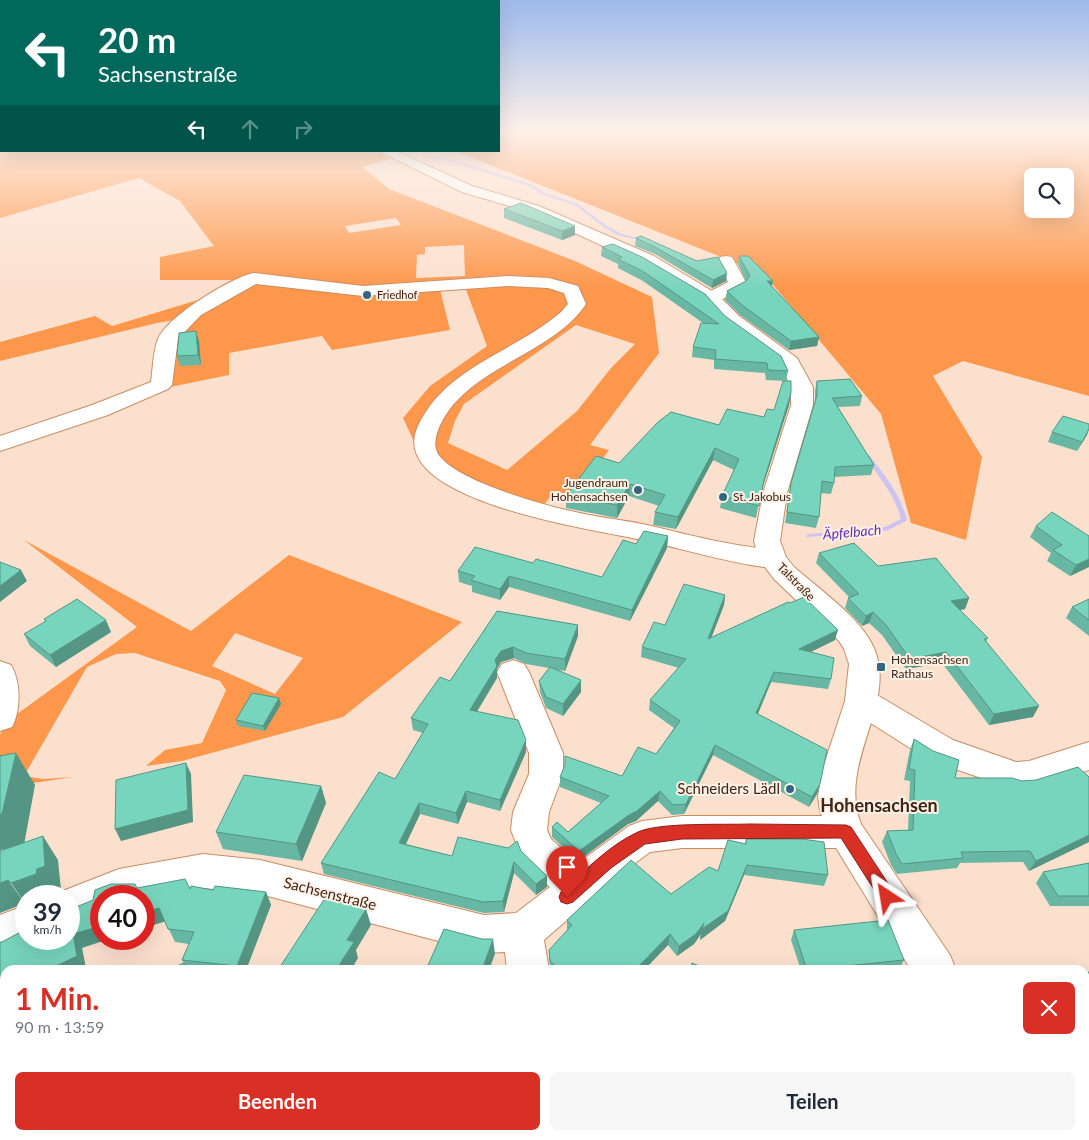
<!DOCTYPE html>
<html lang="de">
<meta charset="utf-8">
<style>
body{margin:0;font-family:Lato,sans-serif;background:#f6f6f7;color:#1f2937;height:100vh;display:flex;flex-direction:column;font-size:19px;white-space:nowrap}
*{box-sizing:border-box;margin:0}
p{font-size:16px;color:#747a83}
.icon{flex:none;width:28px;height:28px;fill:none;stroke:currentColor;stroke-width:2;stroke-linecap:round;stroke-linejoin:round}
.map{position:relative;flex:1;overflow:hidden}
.side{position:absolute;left:0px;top:965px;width:1090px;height:175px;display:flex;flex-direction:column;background:#fff;border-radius:15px 15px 0 0;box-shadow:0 5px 20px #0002}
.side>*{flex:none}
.top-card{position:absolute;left:0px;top:0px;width:500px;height:152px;box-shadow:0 5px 20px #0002;background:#00695c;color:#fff;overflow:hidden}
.buttons{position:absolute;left:1024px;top:168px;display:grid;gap:10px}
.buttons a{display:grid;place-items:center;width:50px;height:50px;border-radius:8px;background:#fff;box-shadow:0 5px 20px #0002;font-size:25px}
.speed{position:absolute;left:15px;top:885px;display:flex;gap:10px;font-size:25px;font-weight:700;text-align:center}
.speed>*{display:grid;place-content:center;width:65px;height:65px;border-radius:50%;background:#fff;box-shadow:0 5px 20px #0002;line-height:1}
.speed small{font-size:12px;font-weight:400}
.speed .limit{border:8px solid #d22;background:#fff;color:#111}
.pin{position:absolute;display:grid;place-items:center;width:42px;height:42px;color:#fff;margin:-51px -21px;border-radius:50% 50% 50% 0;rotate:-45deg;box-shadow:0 0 5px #0007}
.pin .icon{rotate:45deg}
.me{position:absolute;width:55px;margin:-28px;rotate:327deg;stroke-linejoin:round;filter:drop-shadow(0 0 4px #0008)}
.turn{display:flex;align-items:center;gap:18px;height:105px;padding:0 15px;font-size:22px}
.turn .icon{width:65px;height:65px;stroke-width:2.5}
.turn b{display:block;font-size:35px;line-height:42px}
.lanes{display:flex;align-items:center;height:48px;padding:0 15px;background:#0003;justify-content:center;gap:25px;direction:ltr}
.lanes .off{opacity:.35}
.round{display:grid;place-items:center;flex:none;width:52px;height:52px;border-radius:8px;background:#f6f6f7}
.overview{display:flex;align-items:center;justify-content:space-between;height:85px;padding:0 15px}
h1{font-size:30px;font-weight:700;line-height:38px;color:#d93025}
.primary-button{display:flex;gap:10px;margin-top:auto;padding:10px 15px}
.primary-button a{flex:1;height:58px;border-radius:8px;background:#d93025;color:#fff;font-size:20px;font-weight:700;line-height:58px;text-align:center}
.primary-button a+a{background:#f6f6f7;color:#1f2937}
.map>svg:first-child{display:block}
.green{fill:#fd974b;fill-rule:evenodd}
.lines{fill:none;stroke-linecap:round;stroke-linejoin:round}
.stream{fill:#cdc3f1;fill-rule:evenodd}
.street-casing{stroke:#cb8b60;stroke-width:2}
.secondary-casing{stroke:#cb8b60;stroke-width:2}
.street{fill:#fff;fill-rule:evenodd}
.secondary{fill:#fff;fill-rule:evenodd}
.wall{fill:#67b7a3}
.shaded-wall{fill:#549584}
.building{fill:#78d5bd;stroke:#549584}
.route{fill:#d93025;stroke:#8d1f18}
.poi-dot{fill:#326682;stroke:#fff1e8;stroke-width:2}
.labels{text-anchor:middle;stroke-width:4;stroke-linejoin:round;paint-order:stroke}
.far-poi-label{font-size:11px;fill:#3e2513;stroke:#fff1e8;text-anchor:start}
.poi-label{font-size:12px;fill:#3e2513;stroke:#fff1e8;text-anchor:start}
.street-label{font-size:12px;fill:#3e2513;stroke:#fff1e8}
.water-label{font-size:14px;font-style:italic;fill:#5f2db0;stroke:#fff1e8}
.near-poi-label{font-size:15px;fill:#3e2513;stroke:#fff1e8;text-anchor:end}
.near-street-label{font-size:15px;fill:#3e2513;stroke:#fff1e8}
.near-quarter-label{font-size:18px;font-weight:bold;fill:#3e2513;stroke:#fff1e8}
</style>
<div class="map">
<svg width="1089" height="1140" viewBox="0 0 1089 1140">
<rect width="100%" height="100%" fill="#fce0ce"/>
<!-- green -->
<g class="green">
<path d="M0,130L1,151H377L391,159L362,167L389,189L575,261L652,297L659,353L590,445L609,450L575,496L555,491L534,517L459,490L417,448L403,418L430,386L487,346L465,287L440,289L450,330L332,350L322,336L229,353V375L170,387L173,340L196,316L157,323L0,361V342L95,316L112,326L198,300L237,280H160V257L214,246L180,201L139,178L0,218ZM396,218L401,225L349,233L345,226ZM464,245L465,276L416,278L417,255L425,254V247ZM576,325L635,344L611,368L577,411L507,470L448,443L455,421L464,404Z"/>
<path d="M499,130H1089V396L963,361L933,376L982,457L966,540L911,523L881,414L764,274L455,151H499ZM1032,176H1065V209H1032Z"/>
<path d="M24,540L191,631L289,555L462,622L343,717L182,761L146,766L165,750L202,743L226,690L220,681L135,653L116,654L87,667L24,776L43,779L73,777L0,788V735L6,722L137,627ZM235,633L303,658L275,694L212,666Z"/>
</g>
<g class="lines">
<!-- stream -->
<g class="stream">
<polygon points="426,156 443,157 531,184 545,193 578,204 607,226 622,234 647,240 645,241 620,236 605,228 576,206 543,195 529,186 442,159 427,158"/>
<path d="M868,455L870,456C885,476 901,495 907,520L906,521L886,531L807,537L806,536L807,535L809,534L885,527L901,519C895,495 879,477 865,457Z"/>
</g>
<!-- street casing -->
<g class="street-casing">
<g id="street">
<polygon points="726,256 732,257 747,284 744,288 717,302 705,302 702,298 705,294 728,282 718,261 720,257"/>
<path d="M253,273L363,286L508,276L549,278L578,286L586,304C552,354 478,364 445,416C439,426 432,441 437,452C450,479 542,505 571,511C594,517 618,519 642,524C670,530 698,538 727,543C745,547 764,548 783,553L787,559L783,565L773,568L757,566C718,560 680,548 642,540C598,530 383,501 418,426C445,367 515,352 561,312L568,304L564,293L548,288L508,286L363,296L256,284L201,315L178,339L172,385L168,389L108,415L0,451V436L92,405L151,382C153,368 153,351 158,339C168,316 229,279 253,273Z"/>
<polygon points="513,660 524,664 529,672 563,753 563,774 549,812 547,830 551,839 578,863 629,826 642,821 682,816 846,816 859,821 864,832 859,843 846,848 682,848 650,852 619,875 544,940 549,970 507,970 505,952 484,953 260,894 203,888 144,900 144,896 101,896 101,912 69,925 69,896 54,896 55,894 119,869 203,854 260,860 484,915 516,913 550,887 523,861 511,830 513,812 529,774 529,753 497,672 502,664"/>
<path d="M0,661L11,665C21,682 21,710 12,727L0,731Z"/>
<polygon points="861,689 872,692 953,740 1016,762 1029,761 1089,742 1089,770 1029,789 1016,790 929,760 850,710 845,701 850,692"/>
<polygon points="26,905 26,939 37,939 0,954 0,915"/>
<polygon points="0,1011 5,1013 5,1058 0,1056"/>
<polygon points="93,1135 145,1135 147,1140 95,1140"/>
<polygon points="535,1135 583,1135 584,1140 536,1140"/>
</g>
</g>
<!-- secondary casing -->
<g class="secondary-casing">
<g id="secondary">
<path d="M379,151H396L472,186L539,206L654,256L717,294L739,316L797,358L813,387V405L787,493L780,541L786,557L794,567C819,589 861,618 874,648C898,704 837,763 861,824L950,955L956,970H911L833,843L820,811L818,797L822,771L845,701L849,664L844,649L839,641L774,579L759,559L754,541L763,493L791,405V387L781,365L725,324L705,302L642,264L529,212L462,192Z"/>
<polygon points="1026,1135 1077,1135 1079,1140 1028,1140"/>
</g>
</g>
<!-- street -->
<use href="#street" class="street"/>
<!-- secondary -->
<use href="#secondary" class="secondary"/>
</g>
<!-- wall -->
<g class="wall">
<polygon points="504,209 575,235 562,240 504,218"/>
<polygon points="641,236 726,281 712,288 655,254 635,246 636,238"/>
<polygon points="613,244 725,316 788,371 786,381 766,380 765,373 714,369 714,360 692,357 693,347 703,323 643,281 618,268 618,264 601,256 602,247"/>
<polygon points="739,256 772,287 819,337 817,346 789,350 740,315 725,300 727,291 746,281 738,264"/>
<polygon points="199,341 201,365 180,366 177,356"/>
<polygon points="817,381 862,396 860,406 838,407 874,465 871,475 834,477 834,483 831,494 821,493 819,517 816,528 785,523 791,483 815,403 815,391"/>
<polygon points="791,393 789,405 761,492 756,518 720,508 722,496 734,470 713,460 676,529 653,525 655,512 659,506 629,496 617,518 566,508 566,496 619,463 719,425 764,417 774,410"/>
<polygon points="1052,432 1087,435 1077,451 1048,442"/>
<polygon points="1036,526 1089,536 1089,567 1070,576 1047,561 1051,553 1030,537"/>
<polygon points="668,536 667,548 630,621 509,587 500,600 472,592 472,586 459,582 458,571 533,563 602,577 636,544"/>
<polygon points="819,553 878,566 969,598 965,609 960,610 988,638 986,642 1033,717 989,725 942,663 906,669 882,635 869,623 862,626 845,608 848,598 849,597 816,563"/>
<polygon points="725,595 724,605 711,638 835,640 811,652 831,679 828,689 771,682 758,714 820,784 817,794 809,807 713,755 684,814 672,815 658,801 636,821 628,824 578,861 552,837 552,827 568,832 601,803 560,787 560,777 622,776 656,754 674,728 649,710 650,700 679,668 641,657 642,647 665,625"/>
<polygon points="1089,599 1089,636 1066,618 1072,607"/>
<polygon points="497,611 578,625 578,636 565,671 557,670 581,692 563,716 546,708 540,692 539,681 549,668 526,664 514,658 501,662 497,669 497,678 477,712 526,752 500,811 467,802 458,824 420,814 406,844 452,856 521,851 547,887 536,895 514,873 504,912 484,913 324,874 321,863 395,779 423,733 413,730 411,718 450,681"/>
<polygon points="44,619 111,632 56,667 30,646 24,634 45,622"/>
<polygon points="279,698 281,704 265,731 238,726 236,720"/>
<polygon points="914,739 955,778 1089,842 1029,871 1023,862 960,863 957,868 897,874 891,865 882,842 887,831 908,830 910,781 904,780 910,750"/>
<polygon points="321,786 326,803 302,861 223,849 216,832"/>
<polygon points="746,839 828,875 824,886 744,875 725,921 700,940 701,934 694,944 677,956 668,945 644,970 550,970 549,950 567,931 567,920 671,894 718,871 745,844"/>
<polygon points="1089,863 1089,906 1050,906 1036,883 1043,872"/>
<polygon points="137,888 190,889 266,892 271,905 246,970 167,970 184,963 182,960 189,944 175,942 165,921 144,928 144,896 82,948 86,969 84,970 5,970 5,1010 0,1010 0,942 2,942"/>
<polygon points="794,930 904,960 899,969 894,970 801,970 791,940"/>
<polygon points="1089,972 1089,1072 1085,1075 1085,973"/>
<polygon points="796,1135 905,1135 906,1140 797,1140"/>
<polygon points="947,1135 987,1135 989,1140 949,1140"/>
</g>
<!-- shaded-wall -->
<g class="shaded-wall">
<polygon points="575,226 575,235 562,240 562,231"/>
<polygon points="727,273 726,281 712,288 713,280"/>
<polygon points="767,281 773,281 771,290"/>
<polygon points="196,331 199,341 201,365 198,355"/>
<polygon points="819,337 817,346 789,350 791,341"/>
<polygon points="791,393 789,405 761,492 764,480"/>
<polygon points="1089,429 1087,435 1077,451 1082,442"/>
<polygon points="715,448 713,460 676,529 678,517"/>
<polygon points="630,484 629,496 617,518 617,505"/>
<polygon points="668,536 667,548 630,621 632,610"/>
<polygon points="1089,559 1089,567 1070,576 1076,565"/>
<polygon points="21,570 27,581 0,602 0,586"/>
<polygon points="509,576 509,587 500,600 500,589"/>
<polygon points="725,595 724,605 707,649 708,639"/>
<polygon points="969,598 965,609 947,612 951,601"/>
<polygon points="873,612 869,623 862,626 866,616"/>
<polygon points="106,620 111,632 56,667 50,655"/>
<polygon points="578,625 578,636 565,671 565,659"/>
<polygon points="838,630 835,640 796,659 799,649"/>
<polygon points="513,647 514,658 501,662 497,669 497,678 470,722 470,710 495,660 501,651"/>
<polygon points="946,652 942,663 906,669 910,659"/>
<polygon points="774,672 771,682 754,723 756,713"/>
<polygon points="581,680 581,692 563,716 563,704"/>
<polygon points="279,698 281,704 265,731 263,726"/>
<polygon points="1039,706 1033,717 989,725 994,714"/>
<polygon points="526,740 526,752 500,811 500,800"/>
<polygon points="715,745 713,755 684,814 686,804"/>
<polygon points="16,753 35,785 24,845 0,850 0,814"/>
<polygon points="186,763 191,774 193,822 121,841 115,829"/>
<polygon points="820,784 817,794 809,807 812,797"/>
<polygon points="321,786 326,803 302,861 296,844"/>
<polygon points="466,791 467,802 458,824 456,813"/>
<polygon points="660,791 658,801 636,821 628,824 578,861 579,851"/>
<polygon points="419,803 420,814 401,854 399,843"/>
<polygon points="1089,835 1089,842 1029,871 1036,861"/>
<polygon points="43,836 58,860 61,890 53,893 53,896 26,896 26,904 11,883"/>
<polygon points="514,862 514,873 504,912 503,901"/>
<polygon points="747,865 744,875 725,921 700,940 701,934 694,944 677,956 679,946"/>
<polygon points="547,876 547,887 536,895 536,884"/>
<polygon points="8,880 25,903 0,913 0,883"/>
<polygon points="266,892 271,905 246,970 239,970 237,966"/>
<polygon points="159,908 166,921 144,928 144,912"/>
<polygon points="366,909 371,925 356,950 358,958 351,970 336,970 347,940"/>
<polygon points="101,926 101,939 109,939 82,948 86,969 84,970 52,970 52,968 73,934"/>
<polygon points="670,934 668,945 644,970 635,970"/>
<polygon points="493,939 495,954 489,970 482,970"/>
<polygon points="5,992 5,1010 4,1011 0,1006 0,995"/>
<polygon points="239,1135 254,1135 251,1140 236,1140"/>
<polygon points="341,1135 358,1135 355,1140 336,1140"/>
</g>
<!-- building -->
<g class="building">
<polygon points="521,203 575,226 562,231 504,209"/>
<polygon points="641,236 697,261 718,257 727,273 713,280 655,247 636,238"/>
<polygon points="613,244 642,257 705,294 725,316 781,356 788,371 768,370 767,363 715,359 716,350 693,347 701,323 719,324 644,272 618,259 622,257 602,247"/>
<polygon points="739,256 748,256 773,281 767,281 819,337 791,341 742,305 727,291 746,281 750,276"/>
<polygon points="196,331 198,355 177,356 179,333"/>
<polygon points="850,379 862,396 832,398 874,465 835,467 834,483 822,481 819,517 787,512 791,483 817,395 817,381"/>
<polygon points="783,381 791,381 791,393 764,480 759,506 722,496 739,459 715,448 678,517 655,512 665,495 630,484 617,505 566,496 596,456 619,463 658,422 671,412 719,425 727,409 764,417 767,409 774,410"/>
<polygon points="1063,416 1089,424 1089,429 1082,442 1052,432"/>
<polygon points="1052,512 1089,536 1089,559 1076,565 1053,550 1062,545 1036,526"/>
<polygon points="644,531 668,536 632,610 509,576 500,589 471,580 475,576 458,571 475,547 533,563 536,559 602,577 623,540 636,544"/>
<polygon points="854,543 878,566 936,558 969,598 951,601 988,638 984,639 1039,706 994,714 946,652 910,659 886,625 873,612 866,616 848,598 859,594 819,553"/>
<polygon points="0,562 21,570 0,586"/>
<polygon points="684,584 725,595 708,639 788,602 790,603 804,597 838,630 799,649 834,658 831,679 774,672 756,713 827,750 820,784 812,797 715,745 686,804 673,805 660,791 637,811 629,815 579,851 552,827 557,822 568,832 609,796 560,777 565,765 565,756 622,776 638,747 656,754 680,721 650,700 686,659 642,647 654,622 665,625"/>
<polygon points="77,599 106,620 50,655 24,634 46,621 44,619"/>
<polygon points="1089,599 1089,620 1072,607"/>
<polygon points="497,611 578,625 565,659 526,653 513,647 501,651 495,660 497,666 470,710 518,720 526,740 500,800 466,791 456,813 419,803 399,843 452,856 458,837 508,848 517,841 521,851 547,876 536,884 514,862 503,901 483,902 321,863 379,772 395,779 428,724 411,718 440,677 450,681"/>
<polygon points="550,667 581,680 563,704 546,697 539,681"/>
<polygon points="252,693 279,698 263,726 236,720"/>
<polygon points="914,739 933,751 959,760 955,778 1012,778 1022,781 1036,780 1078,767 1089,777 1089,835 1036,861 1030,851 961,852 963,858 902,864 896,854 887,831 913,830 915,770 909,769"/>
<polygon points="16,753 2,814 0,814 0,756"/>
<polygon points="186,763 188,810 115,829 116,780"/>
<polygon points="244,775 321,786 296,844 216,832"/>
<polygon points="43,836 45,866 37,869 36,874 11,883 8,880 0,883 0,851"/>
<polygon points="746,839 802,839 824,842 828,875 747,865 728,911 702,929 704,923 696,934 679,946 670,934 635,970 560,970 550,961 549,950 572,925 567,920 631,860 671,894 709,867 718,871 728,840 746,844"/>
<polygon points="1089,863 1089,896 1058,896 1043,872"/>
<polygon points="185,879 190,889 191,886 213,890 215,886 266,892 237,966 182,960 194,932 168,929 159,908 144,912 144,896 101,896 101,926 73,934 77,956 52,968 52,970 5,970 5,992 0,995 0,942 2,942 26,929 26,939 69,939 69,910 93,900 95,890 111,884 135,884 137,888"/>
<polygon points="325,898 366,909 347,940 354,942 336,970 278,970"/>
<polygon points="888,920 904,960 807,970 794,930"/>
<polygon points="444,929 482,939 493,939 482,970 426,970"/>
<polygon points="184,963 185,970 167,970"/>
<polygon points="692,963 709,970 690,970"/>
<polygon points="1089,972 1089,984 1085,977 1085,973"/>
<polygon points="1089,987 1089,1051 1087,1051 1089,1054 1089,1067 1085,1067 1085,988"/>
<polygon points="0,1060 5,1063 5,1135 78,1135 83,1140 0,1140"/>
<polygon points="162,1135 239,1135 236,1140 165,1140"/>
<polygon points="244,1135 341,1135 336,1140 238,1140"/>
<polygon points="651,1135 705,1135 719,1140 650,1140"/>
<polygon points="803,1135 905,1135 906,1140 804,1140"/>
<polygon points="952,1135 987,1135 989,1140 954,1140"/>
</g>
<!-- sky -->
<linearGradient id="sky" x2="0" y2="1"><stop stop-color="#9dbaec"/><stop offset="0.45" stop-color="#fef1e9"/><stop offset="1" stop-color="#fef1e9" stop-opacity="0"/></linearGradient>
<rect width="1089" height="290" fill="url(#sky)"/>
<!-- route -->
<path class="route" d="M750,824L846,825L851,827L893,891L895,897L893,902L887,904L882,902L841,838L682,839L645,844L611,868L573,902L567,904L561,902L559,897L561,892C585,871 609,845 638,832C660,822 724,825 750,824Z"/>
<!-- markers -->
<g class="poi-dot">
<circle cx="367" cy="295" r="5"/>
<circle cx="638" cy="490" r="5"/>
<circle cx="723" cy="497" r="5"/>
<rect x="876" y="662" width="10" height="10" rx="2.5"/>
<circle cx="790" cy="789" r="5"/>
</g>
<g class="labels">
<!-- far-poi labels -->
<g class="far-poi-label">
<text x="377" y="299">Friedhof</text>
</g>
<!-- poi labels -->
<g class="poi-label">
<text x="628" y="487" text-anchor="end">Jugendraum<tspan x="628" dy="14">Hohensachsen</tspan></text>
<text x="733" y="501">St. Jakobus</text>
<text x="891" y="664">Hohensachsen<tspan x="891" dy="14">Rathaus</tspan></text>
</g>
<!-- street labels -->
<g class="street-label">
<text transform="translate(796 582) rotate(45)" y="4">Talstraße</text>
</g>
<!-- water labels -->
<g class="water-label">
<text transform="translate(852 532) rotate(-5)" y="5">Äpfelbach</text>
</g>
<!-- near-poi labels -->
<g class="near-poi-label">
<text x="780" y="794">Schneiders Lädl</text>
</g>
<!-- near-street labels -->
<g class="near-street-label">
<text transform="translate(330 894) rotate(14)" y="5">Sachsenstraße</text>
</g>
<!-- near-quarter labels -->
<g class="near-quarter-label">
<text x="879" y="812">Hohensachsen</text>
</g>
</g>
</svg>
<div class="buttons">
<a><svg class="icon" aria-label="search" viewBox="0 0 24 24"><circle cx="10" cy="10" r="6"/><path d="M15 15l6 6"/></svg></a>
</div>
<div class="speed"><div>39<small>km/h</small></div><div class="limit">40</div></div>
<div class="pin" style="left:567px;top:897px;background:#d93025"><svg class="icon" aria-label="arrive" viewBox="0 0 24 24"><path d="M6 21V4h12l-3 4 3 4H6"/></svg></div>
<svg class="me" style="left:887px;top:897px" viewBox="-20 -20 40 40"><path d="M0-17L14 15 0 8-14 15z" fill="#d93025" stroke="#fff" stroke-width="4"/></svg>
<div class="top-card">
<div class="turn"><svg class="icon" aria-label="left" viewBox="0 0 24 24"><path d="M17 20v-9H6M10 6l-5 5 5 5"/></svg><div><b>20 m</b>Sachsenstraße</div></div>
<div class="lanes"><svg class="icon" aria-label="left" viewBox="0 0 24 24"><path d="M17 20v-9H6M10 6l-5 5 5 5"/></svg><svg class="icon off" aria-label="ahead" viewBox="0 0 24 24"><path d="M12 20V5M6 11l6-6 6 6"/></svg><svg class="icon off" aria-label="right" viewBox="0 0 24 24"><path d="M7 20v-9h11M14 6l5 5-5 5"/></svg></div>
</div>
<section class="side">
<div class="overview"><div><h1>1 Min.</h1><p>90 m · 13:59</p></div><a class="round" style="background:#d93025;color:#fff"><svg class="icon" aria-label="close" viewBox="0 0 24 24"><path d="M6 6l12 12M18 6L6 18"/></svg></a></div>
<div class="primary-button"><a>Beenden</a><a>Teilen</a></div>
</section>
</div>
